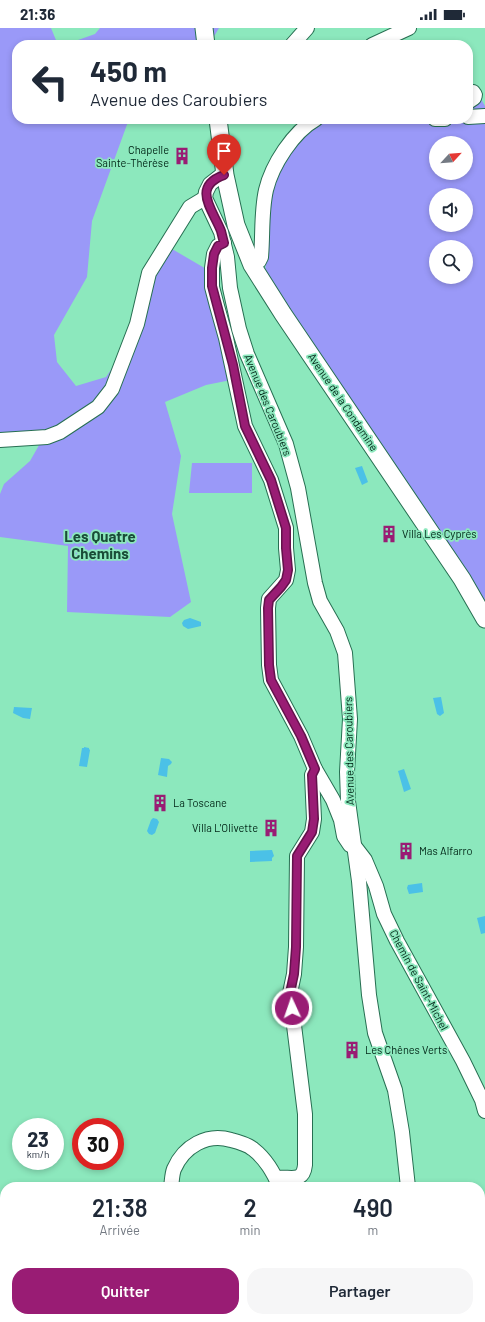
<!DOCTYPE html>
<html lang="fr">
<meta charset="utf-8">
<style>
body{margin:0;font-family:Barlow,sans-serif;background:#f6f6f7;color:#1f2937;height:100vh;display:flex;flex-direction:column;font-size:15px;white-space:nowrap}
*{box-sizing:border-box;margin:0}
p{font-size:13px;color:#747a83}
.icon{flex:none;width:22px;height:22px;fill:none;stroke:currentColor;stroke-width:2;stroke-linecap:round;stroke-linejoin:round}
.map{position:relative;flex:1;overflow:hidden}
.drawer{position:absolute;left:0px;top:1154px;width:485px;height:140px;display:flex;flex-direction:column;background:#fff;border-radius:16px 16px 0 0;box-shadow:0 2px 6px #0003}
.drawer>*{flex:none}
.hud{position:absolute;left:12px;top:12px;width:461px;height:84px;border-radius:16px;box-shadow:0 2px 6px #0003;background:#fff;color:#1f2937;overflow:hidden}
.needle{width:26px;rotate:64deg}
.buttons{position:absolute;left:429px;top:108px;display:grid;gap:8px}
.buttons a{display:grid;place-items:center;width:44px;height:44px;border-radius:50%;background:#fff;box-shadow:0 2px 6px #0003;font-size:20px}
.speed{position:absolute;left:12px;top:1090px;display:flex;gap:8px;font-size:20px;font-weight:700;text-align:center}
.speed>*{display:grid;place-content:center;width:52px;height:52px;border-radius:50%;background:#fff;box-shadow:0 2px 6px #0003;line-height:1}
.speed small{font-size:10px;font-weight:400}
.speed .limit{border:6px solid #d22;background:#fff;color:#111}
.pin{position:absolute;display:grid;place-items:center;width:34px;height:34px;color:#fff;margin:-41px -17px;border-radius:50% 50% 50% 0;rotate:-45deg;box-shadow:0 0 4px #0007}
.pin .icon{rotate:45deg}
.me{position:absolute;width:44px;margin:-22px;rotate:357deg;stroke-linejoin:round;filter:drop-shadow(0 0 3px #0008)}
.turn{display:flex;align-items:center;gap:14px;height:84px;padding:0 12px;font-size:18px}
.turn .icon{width:52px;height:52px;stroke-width:2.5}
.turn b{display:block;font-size:28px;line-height:34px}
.eta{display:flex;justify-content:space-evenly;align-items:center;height:68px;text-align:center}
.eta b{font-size:24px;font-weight:600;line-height:28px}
.button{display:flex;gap:8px;margin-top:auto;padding:8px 12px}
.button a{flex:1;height:46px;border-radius:16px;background:#991c74;color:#fff;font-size:16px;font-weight:600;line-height:46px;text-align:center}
.button a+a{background:#f6f6f7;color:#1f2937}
.status{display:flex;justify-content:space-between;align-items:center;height:28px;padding:0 20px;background:#fff;direction:ltr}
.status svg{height:11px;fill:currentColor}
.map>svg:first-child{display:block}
.green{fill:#9a99f8;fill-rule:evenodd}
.water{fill:#4bc1e7}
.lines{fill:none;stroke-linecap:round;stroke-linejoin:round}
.minor-casing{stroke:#276f52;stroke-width:16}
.major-casing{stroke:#276f52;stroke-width:19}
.minor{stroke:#fff;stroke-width:14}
.major{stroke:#fff;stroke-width:17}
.route-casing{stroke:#63124b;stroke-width:10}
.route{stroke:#991c74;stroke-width:7}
.labels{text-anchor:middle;stroke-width:3.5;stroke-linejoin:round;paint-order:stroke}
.poi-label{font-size:11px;fill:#002617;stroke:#8ce8bd;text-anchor:start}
.street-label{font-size:11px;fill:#002617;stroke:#8ce8bd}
.district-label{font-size:15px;font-weight:bold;fill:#1a4c38;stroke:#8ce8bd}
</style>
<div class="status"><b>21:36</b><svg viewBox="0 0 49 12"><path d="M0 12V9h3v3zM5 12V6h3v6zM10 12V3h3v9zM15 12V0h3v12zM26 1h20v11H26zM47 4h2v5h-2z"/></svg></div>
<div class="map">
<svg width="485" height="1294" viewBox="0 0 485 1294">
<rect width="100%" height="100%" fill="#8ce8bd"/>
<!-- green -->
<g class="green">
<polygon points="0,0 51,0 58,17 17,17 17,91 129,91 92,193 87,249 54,307 57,334 76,358 106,349 141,298 154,247 172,221 208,242 236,351 206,357 165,374 181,428 172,486 191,574 170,589 67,584 68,518 0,509 0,466 4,456 30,433 38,419 44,405 0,407"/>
<polygon points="100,0 219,0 209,17 64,17 95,6"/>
<path d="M468,65L478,66L485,78V576L265,243L267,226L265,183L280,142L306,102L318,93L323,91H468ZM436,115H466V145H436ZM436,167H466V197H436ZM436,219H466V249H436Z"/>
<polygon points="192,435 252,435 252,465 189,465"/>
</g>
<!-- water -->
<g class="water">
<polygon points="362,438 368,454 362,457 355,440"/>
<polygon points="190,590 201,594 201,598 188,601 183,598 182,595 184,592"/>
<polygon points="441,669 444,685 440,688 437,686 433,670"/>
<polygon points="14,679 32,680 30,691 23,690 13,685"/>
<polygon points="84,719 89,720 89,721 90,722 87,739 79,738 82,720 84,720"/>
<polygon points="161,730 169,731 172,734 171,736 168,738 167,749 158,747"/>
<polygon points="404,741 411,761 404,764 398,743"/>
<polygon points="153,790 157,791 159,794 155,805 152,807 149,806 147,803 151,792"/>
<polygon points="272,822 274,828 272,830 272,833 250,834 250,823"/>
<polygon points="422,855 423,864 409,866 407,860 408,857"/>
<polygon points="485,888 485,905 481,906 477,890"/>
</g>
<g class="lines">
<!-- minor casing -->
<g class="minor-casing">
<g id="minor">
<polyline points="292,17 307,0"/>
<polyline points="372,17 409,0"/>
<polyline points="468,64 473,64 475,67 474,70 468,74"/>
<polyline points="468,89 485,88"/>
<polyline points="435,91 445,91"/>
<polyline points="225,147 219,149 210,156 206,164 205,170 221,204 227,229 230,260 239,301 247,326 286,416 298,460 315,555 320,573 337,603 345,625 350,691 347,744 348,773 359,853 369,967 375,1005 395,1062 402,1104 408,1159"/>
<path d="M224,215L218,218L214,226L212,240V259L217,278L226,310L245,398L271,452L286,500V520L288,542L286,552L269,571L268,580L269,637L271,652L301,708L315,741L312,747L314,791L312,804L297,828L296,919L294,946L290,965L305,1086V1137C303,1156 290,1148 276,1150"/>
<path d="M252,237L259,233L261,229C263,207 261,184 266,162C272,137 293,104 316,91"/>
<polyline points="0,412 47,409 60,404 98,379 112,361 137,296 149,245 190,179 205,170"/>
<polyline points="315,741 333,772 341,792 344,808 350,817 355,819 365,832 376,858 384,886 397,913 463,1033 482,1072 485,1083"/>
<path d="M171,1159C172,1153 172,1146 174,1141C184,1118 207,1105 231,1112C239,1114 247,1116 253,1121C266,1131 273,1144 280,1159"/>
<polyline points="328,1289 329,1294"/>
<polyline points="423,1289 424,1294"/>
<polyline points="100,1294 105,1289"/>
</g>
</g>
<!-- major casing -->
<g class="major-casing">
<g id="major">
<polyline points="204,0 206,17"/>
<polyline points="218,91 225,147 236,197 252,237 283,286 462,551 485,591"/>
</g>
</g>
<!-- minor -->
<use href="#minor" class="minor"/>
<!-- major -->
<use href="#major" class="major"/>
</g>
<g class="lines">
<!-- route casing -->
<g class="route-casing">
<path id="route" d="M224,147C191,159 213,182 221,203C222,207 223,211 224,215L218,218L214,226L212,240V258L233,337L245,398L271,452L286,500V520L288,542L286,552L281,559L269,572L268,580L269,637L271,652L301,708L315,741L312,747L314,791L312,804L297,828L296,919L294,946L290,965L292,980"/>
</g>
<!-- route -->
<use href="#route" class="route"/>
</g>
<!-- icons -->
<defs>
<g id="building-bare" transform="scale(1.38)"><path d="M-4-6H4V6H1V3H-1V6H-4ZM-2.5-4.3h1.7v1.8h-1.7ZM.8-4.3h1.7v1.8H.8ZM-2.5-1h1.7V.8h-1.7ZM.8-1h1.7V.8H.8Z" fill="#991c74" stroke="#8ce8bd" stroke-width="2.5" paint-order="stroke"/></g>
</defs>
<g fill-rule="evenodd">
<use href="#building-bare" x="182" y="128"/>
<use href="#building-bare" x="389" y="506"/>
<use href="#building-bare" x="160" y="775"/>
<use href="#building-bare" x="271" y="800"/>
<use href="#building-bare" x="406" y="823"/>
<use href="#building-bare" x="352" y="1022"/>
</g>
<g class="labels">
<!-- poi labels -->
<g class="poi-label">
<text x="169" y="126" text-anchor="end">Chapelle<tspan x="169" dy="13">Sainte-Thérèse</tspan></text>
<text x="402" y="510">Villa Les Cyprès</text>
<text x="173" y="779">La Toscane</text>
<text x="258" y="804" text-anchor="end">Villa L'Olivette</text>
<text x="419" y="827">Mas Alfarro</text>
<text x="365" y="1026">Les Chênes Verts</text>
</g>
<!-- street labels -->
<g class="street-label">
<text transform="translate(343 374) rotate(56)" y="4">Avenue de la Condamine</text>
<text transform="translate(268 377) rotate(68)" y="4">Avenue des Caroubiers</text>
<text transform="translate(349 723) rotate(-91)" y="4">Avenue des Caroubiers</text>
<text transform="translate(419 952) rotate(62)" y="4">Chemin de Saint-Michel</text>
</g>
<!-- district labels -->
<g class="district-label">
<text x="100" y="514">Les Quatre<tspan x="100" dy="17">Chemins</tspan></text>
</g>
</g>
</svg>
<div class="buttons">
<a><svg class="needle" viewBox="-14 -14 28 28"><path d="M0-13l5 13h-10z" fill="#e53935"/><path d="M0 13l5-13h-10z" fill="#747a83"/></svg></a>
<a><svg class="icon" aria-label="sound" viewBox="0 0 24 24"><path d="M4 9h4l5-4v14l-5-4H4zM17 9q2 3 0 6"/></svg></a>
<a><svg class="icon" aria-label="search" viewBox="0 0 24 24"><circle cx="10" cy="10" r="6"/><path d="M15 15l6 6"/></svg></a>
</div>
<div class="speed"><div>23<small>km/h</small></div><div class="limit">30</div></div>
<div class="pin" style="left:224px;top:147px;background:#d93025"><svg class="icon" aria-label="arrive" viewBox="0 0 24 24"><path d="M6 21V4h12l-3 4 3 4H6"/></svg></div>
<svg class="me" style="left:292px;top:980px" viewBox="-20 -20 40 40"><circle r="17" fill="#991c74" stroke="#fff" stroke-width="3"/><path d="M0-11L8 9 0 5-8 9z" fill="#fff"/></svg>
<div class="hud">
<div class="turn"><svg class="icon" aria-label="left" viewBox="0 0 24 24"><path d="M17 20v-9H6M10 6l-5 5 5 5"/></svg><div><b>450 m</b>Avenue des Caroubiers</div></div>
</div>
<section class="drawer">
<div class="eta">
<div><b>21:38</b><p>Arrivée</p></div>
<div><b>2</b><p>min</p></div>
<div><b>490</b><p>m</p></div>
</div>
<div class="button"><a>Quitter</a><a>Partager</a></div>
</section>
</div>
